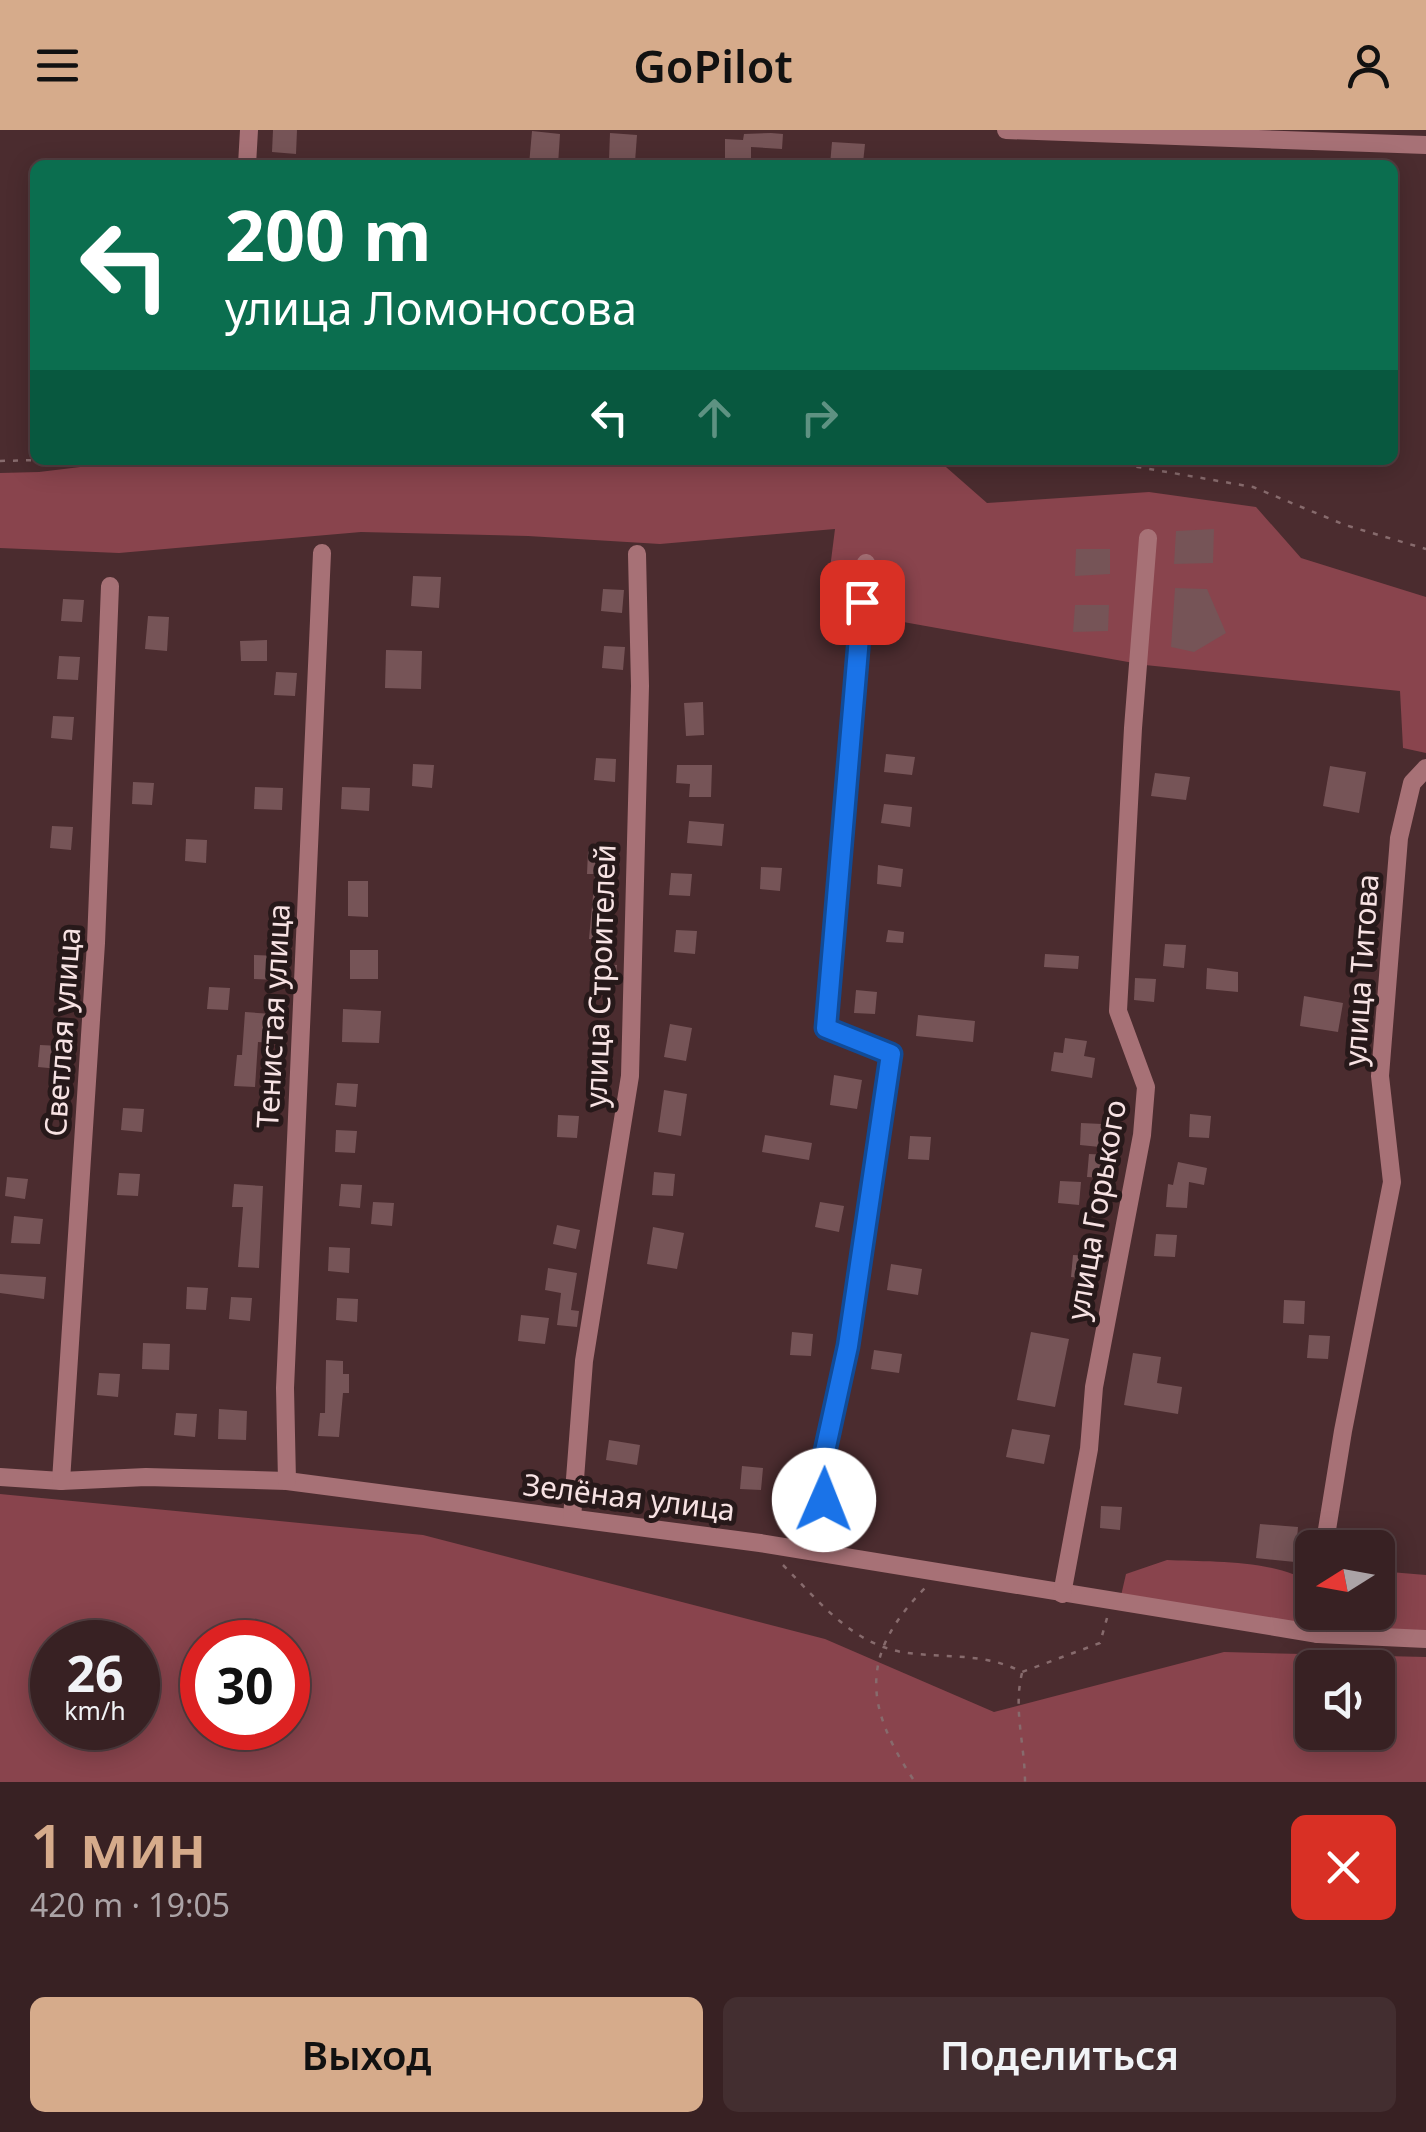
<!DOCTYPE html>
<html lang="ru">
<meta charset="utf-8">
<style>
body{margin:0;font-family:"Noto Sans",sans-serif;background:#432e30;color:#f1f3f6;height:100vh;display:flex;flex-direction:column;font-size:38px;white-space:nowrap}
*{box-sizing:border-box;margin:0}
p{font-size:32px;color:#aba3a6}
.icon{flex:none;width:55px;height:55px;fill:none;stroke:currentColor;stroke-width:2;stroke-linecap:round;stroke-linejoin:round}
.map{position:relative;height:1652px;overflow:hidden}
.side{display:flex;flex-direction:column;background:#382123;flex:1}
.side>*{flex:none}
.guide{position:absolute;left:30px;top:30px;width:1368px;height:305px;border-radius:15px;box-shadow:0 5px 25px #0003,0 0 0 2px #523e41;background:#0b6e4f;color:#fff;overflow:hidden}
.needle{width:65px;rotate:259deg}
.buttons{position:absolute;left:1295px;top:1400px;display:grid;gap:20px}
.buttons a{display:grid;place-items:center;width:100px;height:100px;border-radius:15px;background:#382123;box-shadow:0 5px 25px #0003,0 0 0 2px #523e41;font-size:50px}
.speed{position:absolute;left:30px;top:1490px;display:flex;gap:20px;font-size:50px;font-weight:700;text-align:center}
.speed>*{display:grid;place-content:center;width:130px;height:130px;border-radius:50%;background:#382123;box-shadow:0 5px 25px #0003,0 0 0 2px #523e41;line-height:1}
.speed small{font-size:25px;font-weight:400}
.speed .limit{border:15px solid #d22;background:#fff;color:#111}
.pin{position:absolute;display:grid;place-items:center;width:85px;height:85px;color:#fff;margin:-42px;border-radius:20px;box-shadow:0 5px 15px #0006}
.me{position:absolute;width:110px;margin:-55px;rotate:1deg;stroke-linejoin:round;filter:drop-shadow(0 0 8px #0008)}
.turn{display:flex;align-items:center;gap:35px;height:210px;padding:0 30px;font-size:45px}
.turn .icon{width:130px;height:130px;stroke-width:2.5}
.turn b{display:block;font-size:70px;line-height:85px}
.lanes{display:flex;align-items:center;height:95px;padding:0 30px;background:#0003;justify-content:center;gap:50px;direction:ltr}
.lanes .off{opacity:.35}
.round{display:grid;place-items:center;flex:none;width:105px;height:105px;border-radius:15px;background:#432e30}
.head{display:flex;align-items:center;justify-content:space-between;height:170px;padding:0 30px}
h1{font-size:60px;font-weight:600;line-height:75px;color:#d6ab8b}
.cta{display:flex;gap:20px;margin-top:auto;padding:20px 30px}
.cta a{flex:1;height:115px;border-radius:15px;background:#d6ab8b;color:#111;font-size:40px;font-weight:600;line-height:115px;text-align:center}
.cta a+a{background:#432e30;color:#f1f3f6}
header{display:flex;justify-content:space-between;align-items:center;height:130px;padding:0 30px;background:#d6ab8b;color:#111;font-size:45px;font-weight:600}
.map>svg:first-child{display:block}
.forest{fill:#89444d;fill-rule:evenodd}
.building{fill:#765457}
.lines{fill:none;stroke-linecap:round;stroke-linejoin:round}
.path{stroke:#876b6d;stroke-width:2.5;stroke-dasharray:5 8;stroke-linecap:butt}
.minor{stroke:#a77176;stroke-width:18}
.route-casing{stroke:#114b97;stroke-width:25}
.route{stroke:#1a73e8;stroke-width:18}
.labels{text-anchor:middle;stroke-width:10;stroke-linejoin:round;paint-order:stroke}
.street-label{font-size:30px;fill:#f7e2e3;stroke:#27191a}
</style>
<header><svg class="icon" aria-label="menu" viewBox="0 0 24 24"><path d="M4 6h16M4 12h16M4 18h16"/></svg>GoPilot<svg class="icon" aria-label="person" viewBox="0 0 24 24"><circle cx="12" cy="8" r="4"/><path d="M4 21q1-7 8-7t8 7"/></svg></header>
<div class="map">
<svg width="1426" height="1652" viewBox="0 0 1426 1652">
<rect width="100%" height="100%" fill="#4b2c2f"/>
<!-- forest -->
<g class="forest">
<polygon points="355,330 938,330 987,373 1149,362 1256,377 1301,428 1426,467 1426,623 1403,618 1400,561 1145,535 825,478 835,399 660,414 528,406 361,402 119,423 0,418 0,343 39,342 105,334"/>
<path d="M0,1364L423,1405L825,1509L994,1582L1224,1522L1426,1527V1652H0ZM138,1512V1598H52V1512ZM202,1512H288V1598H202ZM1312,1538H1378V1602H1312Z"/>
<path d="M1167,1430C1208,1432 1280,1429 1312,1455V1482H1378V1441L1426,1445V1509L1120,1470L1126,1444Z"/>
</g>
<!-- building -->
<g class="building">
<polygon points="273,0 297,0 296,24 272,22"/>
<polygon points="532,1 560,4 558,35 529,35"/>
<polygon points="610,3 637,5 635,32 609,30"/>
<polygon points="771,3 783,4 782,19 751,17 751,33 725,32 725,9 743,10 744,4"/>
<polygon points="832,12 865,14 863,33 830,35"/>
<polygon points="1214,399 1213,433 1174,434 1176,401"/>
<polygon points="1076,419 1110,419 1110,444 1075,446"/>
<polygon points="413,446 441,447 439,478 411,476"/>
<polygon points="1175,458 1207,459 1226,503 1194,522 1171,517"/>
<polygon points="603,459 624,460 622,483 601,481"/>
<polygon points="63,469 84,470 82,492 61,491"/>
<polygon points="1075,475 1109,475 1108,501 1073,502"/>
<polygon points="148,486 169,487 167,521 145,519"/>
<polygon points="267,510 267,531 241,531 240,511"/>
<polygon points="604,516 625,517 623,540 602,538"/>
<polygon points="386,520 422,521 421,559 385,558"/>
<polygon points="59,526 80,527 78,550 57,549"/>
<polygon points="276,542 297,543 295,566 274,565"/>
<polygon points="703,572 704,605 686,606 684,573"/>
<polygon points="53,586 74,587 72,610 51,608"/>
<polygon points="886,624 915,627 912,645 884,642"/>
<polygon points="596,628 616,629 615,652 594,650"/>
<polygon points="413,634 434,635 432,658 412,656"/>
<polygon points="677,635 712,635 711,667 689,667 690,654 676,653"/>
<polygon points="1330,636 1366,642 1359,683 1323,676"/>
<polygon points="1155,643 1190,647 1186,670 1151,666"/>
<polygon points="133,652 154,653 152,675 132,674"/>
<polygon points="255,657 283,658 282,680 254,679"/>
<polygon points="342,657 370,658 369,681 341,679"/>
<polygon points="884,674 912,677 910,697 881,693"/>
<polygon points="689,691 724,694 722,716 687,713"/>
<polygon points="52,696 73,697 71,720 50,718"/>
<polygon points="186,709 207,710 206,733 185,731"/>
<polygon points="588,721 609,723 607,751 615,752 609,811 589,809 595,744 587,744"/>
<polygon points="878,735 903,739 901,757 877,754"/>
<polygon points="761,737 782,738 780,761 760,759"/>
<polygon points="671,743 692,744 690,766 669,765"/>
<polygon points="348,751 368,751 368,787 348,786"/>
<polygon points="676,800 697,801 695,824 674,822"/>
<polygon points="888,800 904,802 903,813 886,812"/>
<polygon points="1165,814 1186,815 1184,838 1163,836"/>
<rect x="350" y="820" width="28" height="29"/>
<polygon points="1045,824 1079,826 1078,839 1044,837"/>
<polygon points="254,825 280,826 279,850 254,849"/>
<polygon points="596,834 617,835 615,858 594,856"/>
<polygon points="1207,838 1238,842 1238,862 1206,859"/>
<polygon points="1135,848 1156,849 1154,872 1134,870"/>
<polygon points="209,857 230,858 228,880 207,879"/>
<polygon points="856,860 877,862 875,884 854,883"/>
<polygon points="1304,866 1343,873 1338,902 1300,896"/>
<polygon points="343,879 381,881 379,913 342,912"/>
<polygon points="245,882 272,884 270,913 258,912 255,957 234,956 237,925 242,925"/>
<polygon points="918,885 975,891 973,912 916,906"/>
<polygon points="670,894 692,898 686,931 664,927"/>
<polygon points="1065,908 1087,911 1084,926 1095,928 1092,948 1051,941 1054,922 1063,923"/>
<polygon points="40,915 61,916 59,939 38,937"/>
<polygon points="834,945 862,950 857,979 830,975"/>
<polygon points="337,953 358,954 356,977 335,975"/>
<polygon points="664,960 687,964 681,1006 658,1002"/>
<polygon points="123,978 144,979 142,1002 121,1000"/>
<polygon points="1190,984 1211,986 1209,1008 1189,1007"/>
<polygon points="558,985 579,986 577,1008 557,1007"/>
<polygon points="1081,993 1102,994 1100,1017 1080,1015"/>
<polygon points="336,1000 357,1001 355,1023 335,1022"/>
<polygon points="765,1005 812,1013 809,1030 762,1022"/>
<polygon points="910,1006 931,1007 929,1030 908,1029"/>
<polygon points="1089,1024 1110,1025 1108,1048 1087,1047"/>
<polygon points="1178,1032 1207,1038 1204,1055 1189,1052 1187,1078 1166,1077 1168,1054 1173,1055"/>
<polygon points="654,1042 675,1044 673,1066 652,1065"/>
<polygon points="119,1043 140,1044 138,1066 117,1065"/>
<polygon points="7,1047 28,1049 25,1069 5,1066"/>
<polygon points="1060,1051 1081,1052 1079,1075 1058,1073"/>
<polygon points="234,1054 263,1056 259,1138 238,1137 243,1077 232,1077"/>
<polygon points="341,1054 362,1055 360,1078 339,1076"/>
<polygon points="373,1072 394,1073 392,1096 371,1094"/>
<polygon points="820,1072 844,1076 839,1102 815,1097"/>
<polygon points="14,1086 43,1089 40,1114 11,1113"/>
<polygon points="557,1095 580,1100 576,1119 553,1114"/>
<polygon points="653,1097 684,1103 677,1139 647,1134"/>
<polygon points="1156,1104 1177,1105 1175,1127 1154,1126"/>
<polygon points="329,1117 350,1118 349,1143 328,1141"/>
<polygon points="1073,1125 1094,1126 1092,1149 1071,1147"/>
<polygon points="891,1134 922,1139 918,1165 887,1160"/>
<polygon points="548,1138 577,1143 571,1180 579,1181 577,1197 557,1195 561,1163 545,1160"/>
<polygon points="0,1144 46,1147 44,1169 0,1163"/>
<polygon points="187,1157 208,1158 206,1180 186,1179"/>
<polygon points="231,1167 252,1168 250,1191 229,1189"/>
<polygon points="337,1168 358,1169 357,1192 336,1190"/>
<polygon points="1284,1170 1305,1171 1304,1194 1283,1193"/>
<polygon points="521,1185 549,1188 545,1214 518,1211"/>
<polygon points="792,1202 813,1204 811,1226 790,1225"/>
<polygon points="1031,1202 1069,1209 1055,1277 1017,1270"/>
<polygon points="1309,1205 1330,1206 1328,1229 1307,1228"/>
<polygon points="143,1213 170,1214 169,1240 142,1239"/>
<polygon points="874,1220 902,1224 899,1243 871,1239"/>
<polygon points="1133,1223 1161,1227 1157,1253 1182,1257 1178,1284 1124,1275"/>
<polygon points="326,1230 343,1231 343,1244 349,1244 349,1263 343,1263 339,1307 318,1306 320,1283 325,1283"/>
<polygon points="99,1243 120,1244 118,1267 97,1265"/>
<polygon points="219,1279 247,1281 246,1310 218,1309"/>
<polygon points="176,1283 197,1284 195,1307 174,1305"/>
<polygon points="1012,1299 1050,1305 1044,1334 1006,1327"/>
<polygon points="609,1310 640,1315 637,1335 606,1330"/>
<polygon points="742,1336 763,1338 761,1360 740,1359"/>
<polygon points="845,1358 868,1362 865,1380 842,1376"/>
<polygon points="1101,1376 1122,1377 1120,1400 1100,1398"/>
<polygon points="1260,1394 1298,1397 1295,1432 1256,1428"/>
</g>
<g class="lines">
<!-- path -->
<g class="path">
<polyline points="1098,330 1253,357 1345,395 1426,419"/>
<polyline points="0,331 36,330"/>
<path d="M783,1435C820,1472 853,1516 908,1523C947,1528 986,1523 1022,1542L1100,1513L1107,1488"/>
<path d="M1022,1543C1013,1579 1025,1616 1025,1652"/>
<path d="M913,1649C864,1575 860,1524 925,1458"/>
</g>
<!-- minor -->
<g class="minor">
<polyline points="1006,0 1426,15"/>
<polyline points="247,35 249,0"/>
<polyline points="0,1347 61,1351 146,1347 287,1351 760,1413 1318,1504 1426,1509"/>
<polyline points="61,1351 96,813 110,456"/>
<polyline points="287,1351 285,1258 322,423"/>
<polyline points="572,1388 584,1231 630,946 640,556 637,424"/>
<polyline points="1324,1418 1343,1301 1392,1052 1380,946 1399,708 1412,653 1426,638"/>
<polyline points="832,1424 820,1344 849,1216 891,924 826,898 866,433"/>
<polyline points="1062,1464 1089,1319 1094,1257 1142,1005 1146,957 1118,881 1133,598 1148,408"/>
<polyline points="1317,1482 1318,1504"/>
</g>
</g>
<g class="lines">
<!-- route casing -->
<g class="route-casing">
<polyline id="route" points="824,1370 820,1344 848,1216 891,924 826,898 862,472"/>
</g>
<!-- route -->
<use href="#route" class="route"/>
</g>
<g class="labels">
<!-- street labels -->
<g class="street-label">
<text transform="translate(1362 840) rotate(-86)" y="10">улица Титова</text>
<text transform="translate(601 846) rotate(-88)" y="10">улица Строителей</text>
<text transform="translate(274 886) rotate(-87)" y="10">Тенистая улица</text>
<text transform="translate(63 902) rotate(-86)" y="10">Светлая улица</text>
<text transform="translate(1097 1080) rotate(-80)" y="10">улица Горького</text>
<text transform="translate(629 1368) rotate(7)" y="10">Зелёная улица</text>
</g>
</g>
</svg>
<div class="buttons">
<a><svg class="needle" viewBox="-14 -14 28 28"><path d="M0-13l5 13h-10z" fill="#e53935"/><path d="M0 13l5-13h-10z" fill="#aba3a6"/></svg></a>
<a><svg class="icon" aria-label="sound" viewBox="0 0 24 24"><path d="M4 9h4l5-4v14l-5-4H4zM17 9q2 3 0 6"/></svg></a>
</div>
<div class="speed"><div>26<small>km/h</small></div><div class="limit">30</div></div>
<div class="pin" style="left:862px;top:472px;background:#d93025"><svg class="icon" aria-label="arrive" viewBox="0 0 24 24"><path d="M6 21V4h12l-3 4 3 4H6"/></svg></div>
<svg class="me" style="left:824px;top:1370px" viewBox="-20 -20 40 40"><circle r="19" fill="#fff"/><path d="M0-13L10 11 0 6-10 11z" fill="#1a73e8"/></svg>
<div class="guide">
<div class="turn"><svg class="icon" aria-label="left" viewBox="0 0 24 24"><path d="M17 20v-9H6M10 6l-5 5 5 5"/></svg><div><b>200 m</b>улица Ломоносова</div></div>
<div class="lanes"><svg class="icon" aria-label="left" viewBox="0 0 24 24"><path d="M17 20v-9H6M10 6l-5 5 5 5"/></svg><svg class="icon off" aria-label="ahead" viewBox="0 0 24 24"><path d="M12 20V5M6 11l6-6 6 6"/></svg><svg class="icon off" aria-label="right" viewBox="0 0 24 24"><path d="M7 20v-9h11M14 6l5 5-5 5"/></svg></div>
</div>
</div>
<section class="side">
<div class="head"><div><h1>1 мин</h1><p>420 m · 19:05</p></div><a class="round" style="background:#d93025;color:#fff"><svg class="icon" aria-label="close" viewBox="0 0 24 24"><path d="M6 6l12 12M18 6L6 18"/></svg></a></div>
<div class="cta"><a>Выход</a><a>Поделиться</a></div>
</section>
